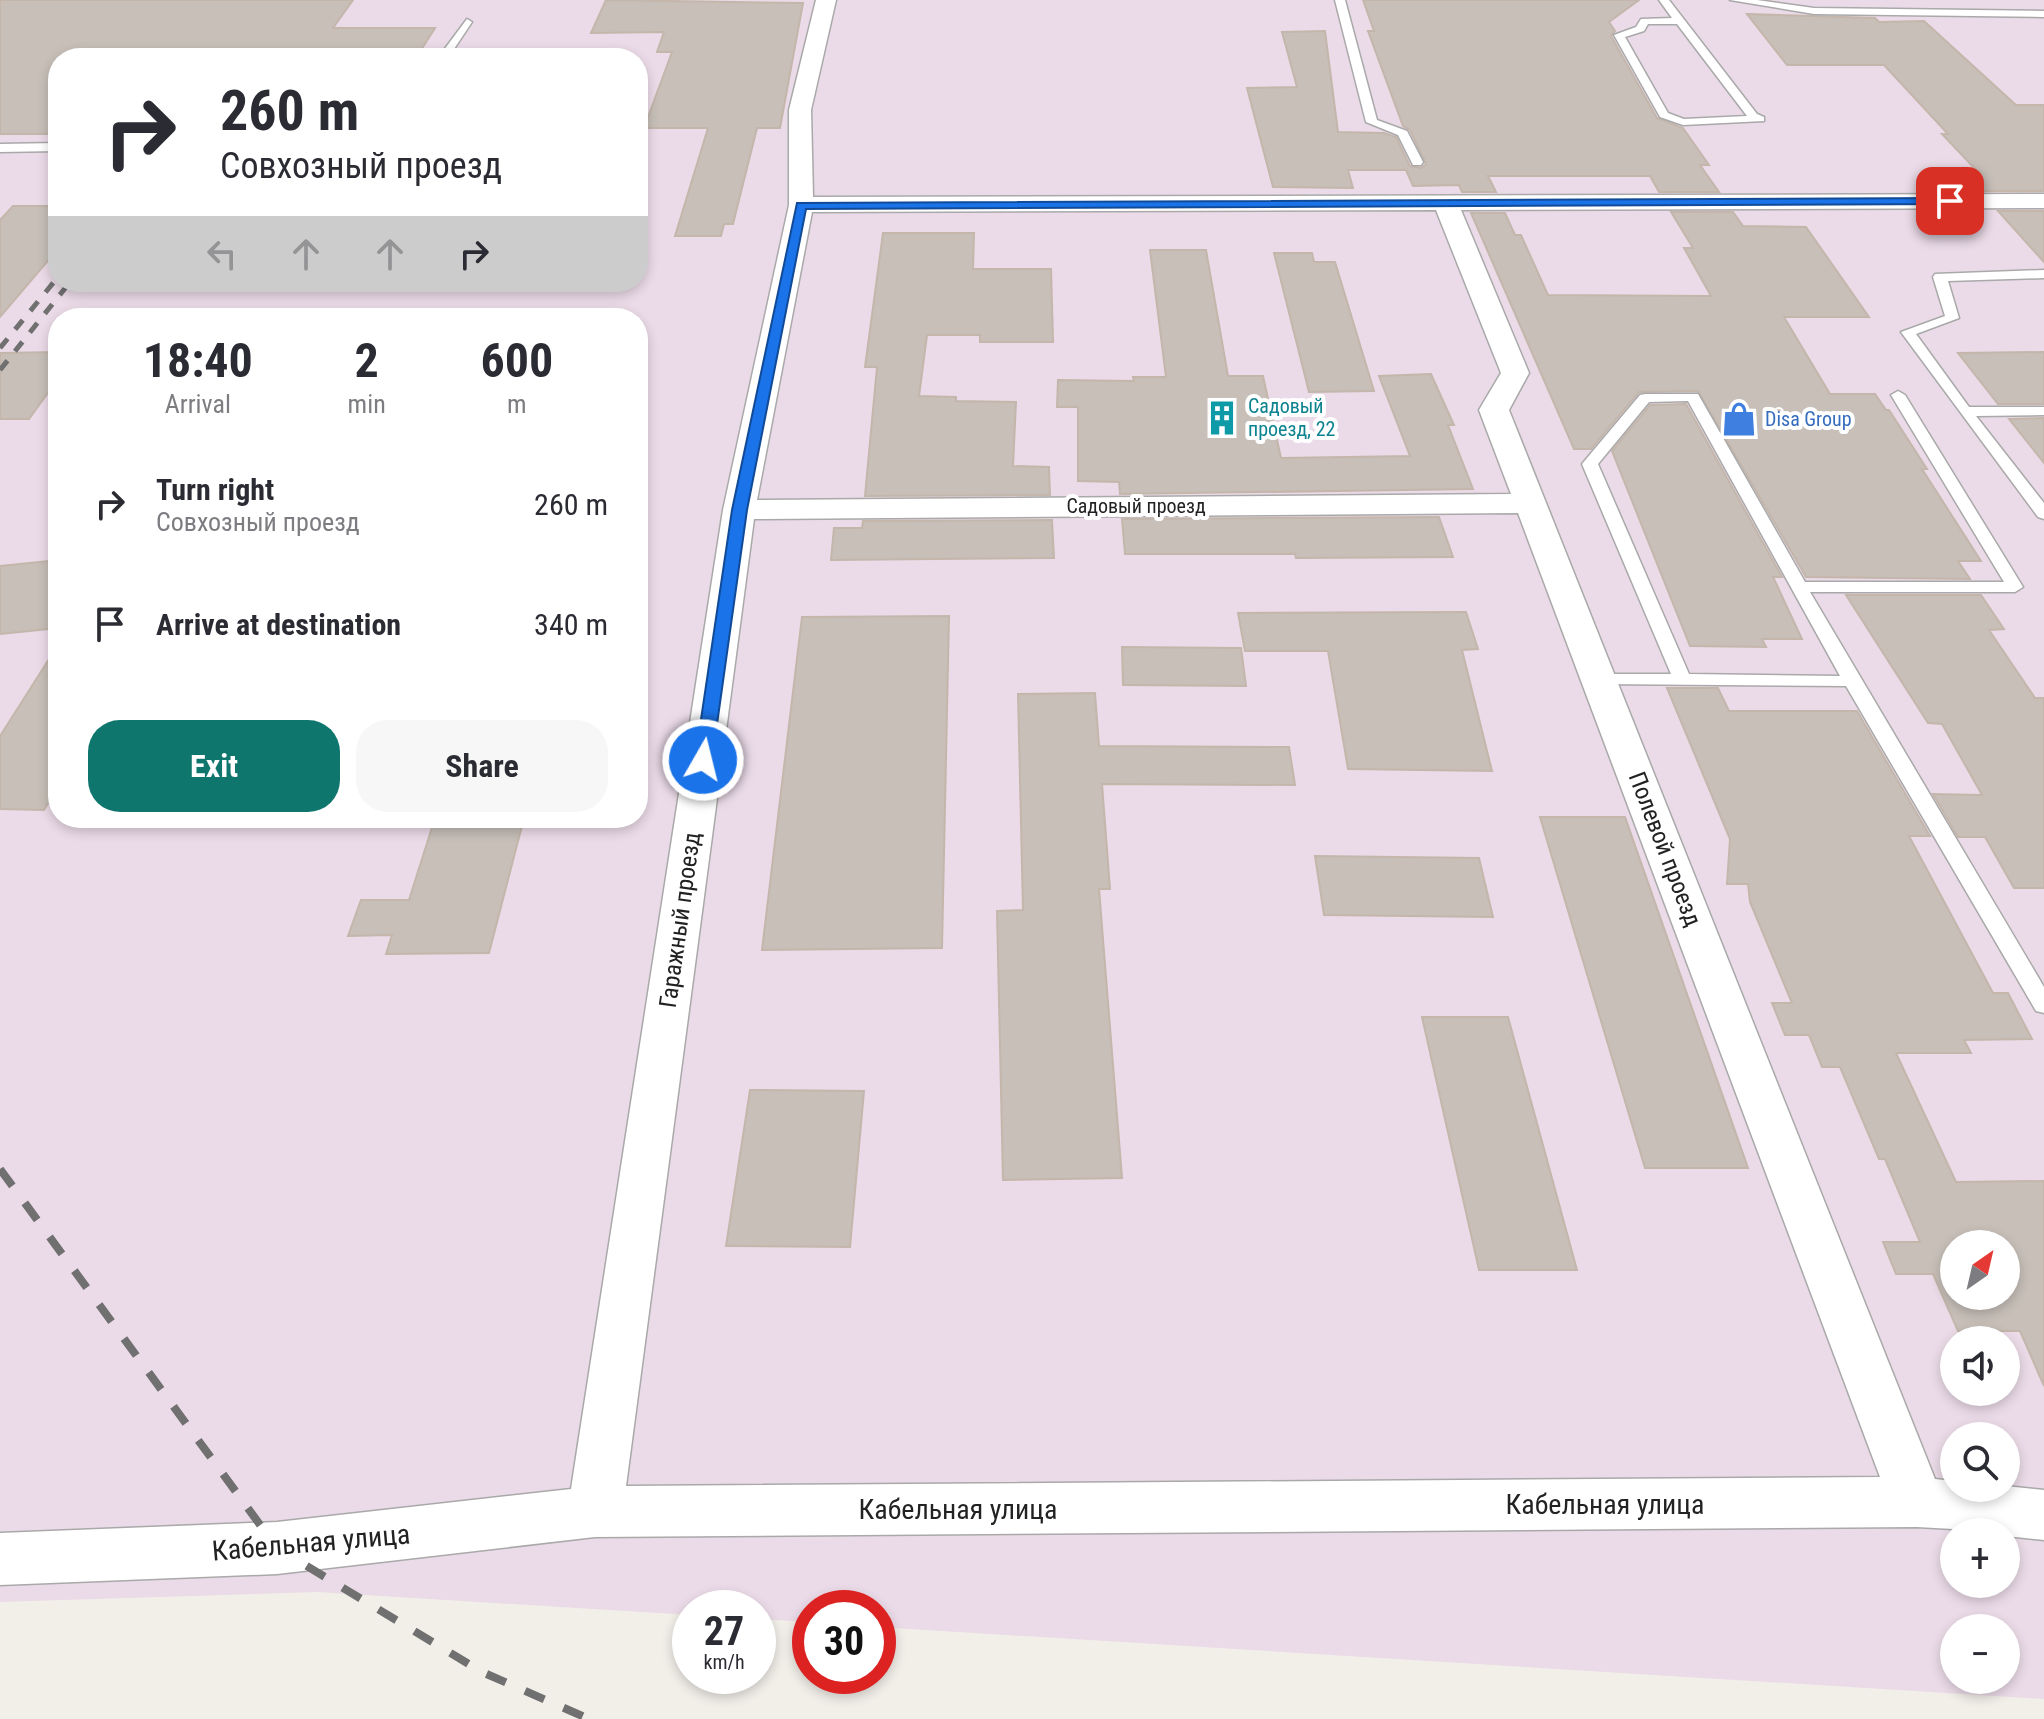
<!DOCTYPE html>
<meta charset="utf-8">
<style>
body{margin:0;font-family:"Roboto Condensed",sans-serif;background:#f7f7f7;color:#2b2b33;height:100vh;display:flex;flex-direction:column;font-size:30px;white-space:nowrap}
*{box-sizing:border-box;margin:0}
p{font-size:26px;color:#7c7c81}
.icon{flex:none;width:44px;height:44px;fill:none;stroke:currentColor;stroke-width:2;stroke-linecap:round;stroke-linejoin:round}
.map{position:relative;flex:1;overflow:hidden}
.details{position:absolute;left:48px;top:308px;width:600px;height:520px;display:flex;flex-direction:column;background:#fff;border-radius:32px;box-shadow:0 4px 12px #0003}
.details>*{flex:none}
.guide{position:absolute;left:48px;top:48px;width:600px;height:244px;border-radius:32px;box-shadow:0 4px 12px #0003;background:#fff;color:#2b2b33;overflow:hidden}
.needle{width:52px;rotate:34deg}
.controls{position:absolute;left:1940px;top:1230px;display:grid;gap:16px}
.controls a{display:grid;place-items:center;width:80px;height:80px;border-radius:50%;background:#fff;box-shadow:0 4px 12px #0003;font-size:40px}
.speed{position:absolute;left:672px;top:1590px;display:flex;gap:16px;font-size:40px;font-weight:700;text-align:center}
.speed>*{display:grid;place-content:center;width:104px;height:104px;border-radius:50%;background:#fff;box-shadow:0 4px 12px #0003;line-height:1}
.speed small{font-size:20px;font-weight:400}
.speed .limit{border:12px solid #d22;background:#fff;color:#111}
.pin{position:absolute;display:grid;place-items:center;width:68px;height:68px;color:#fff;margin:-34px;border-radius:16px;box-shadow:0 4px 12px #0006}
.me{position:absolute;width:88px;margin:-44px;rotate:8deg;stroke-linejoin:round;filter:drop-shadow(0 0 6px #0008)}
.turn{display:flex;align-items:center;gap:28px;height:168px;padding:0 40px;font-size:36px}
.turn .icon{width:104px;height:104px;stroke-width:2.5}
.turn b{display:block;font-size:56px;line-height:68px}
.lanes{display:flex;align-items:center;height:76px;padding:0 40px;background:#0003;justify-content:center;gap:40px;direction:ltr}
.lanes .off{opacity:.35}
.eta{display:flex;justify-content:space-evenly;align-items:center;height:136px;text-align:center}
.eta b{font-size:48px;font-weight:700;line-height:56px}
.button{display:flex;gap:16px;margin-top:auto;padding:16px 40px}
.button a{flex:1;height:92px;border-radius:32px;background:#0f766e;color:#fff;font-size:32px;font-weight:700;line-height:92px;text-align:center}
.button a+a{background:#f7f7f7;color:#2b2b33}
ul{padding:0;list-style:none}
li{display:flex;align-items:center;gap:24px;height:120px;padding:0 40px}
li div{flex:1}
li b{display:block;font-size:30px}
li em{font-style:normal}
.map>svg:first-child{display:block}
.industrial{fill:#ebdbe8;fill-rule:evenodd}
.building{fill:#c7bfb8;stroke:#c4b6ab;stroke-width:2;fill-rule:evenodd}
.lines{fill:none;stroke-linecap:round;stroke-linejoin:round}
.lane-casing{stroke:#a9a9a9;stroke-width:3}
.street-casing{stroke:#a9a9a9;stroke-width:3}
.lane{fill:#fff;fill-rule:evenodd}
.street{fill:#fff;fill-rule:evenodd}
.rail-far1{stroke:#707070;stroke-width:5;stroke-dasharray:12 12;stroke-linecap:butt}
.rail{stroke:#707070;stroke-width:8;stroke-dasharray:21 21;stroke-linecap:butt}
.route{fill:#1a73e8;stroke:#114b97;stroke-width:2}
.labels{text-anchor:middle;stroke-width:8;stroke-linejoin:round;paint-order:stroke}
.far-culture-label{font-size:20px;fill:#0d838f;stroke:#fff;text-anchor:start}
.far-shop-label{font-size:20px;fill:#366cbe;stroke:#fff;text-anchor:start}
.far-street-label{font-size:20px;fill:#222;stroke:#fff}
.street-label{font-size:24px;fill:#222;stroke:#fff}
.near-street-label{font-size:28px;fill:#222;stroke:#fff}
</style>
<div class="map">
<svg width="2044" height="1719" viewBox="0 0 2044 1719">
<rect width="100%" height="100%" fill="#f2efe9"/>
<!-- industrial -->
<path class="industrial" d="M0,0H2044V1699L878,1627V1608H810V1622L758,1619V1608H690V1615L317,1592L0,1602ZM58,58H638V282H58ZM58,318H638V818H58ZM1954,1244H2006V1296H1954ZM1954,1340H2006V1392H1954ZM1954,1436H2006V1488H1954ZM1954,1532H2006V1584H1954ZM1954,1628H2006V1680H1954Z"/>
<!-- building -->
<g class="building">
<polygon points="0,0 353,0 333,28 435,28 416,58 58,58 58,134 0,134"/>
<polygon points="606,0 803,3 780,128 757,128 733,224 724,224 721,236 675,236 708,128 644,128 672,52 657,52 664,32 591,33"/>
<polygon points="1363,0 1639,0 1609,22 1615,31 1611,36 1657,118 1683,128 1709,165 1700,165 1719,192 1659,192 1650,176 1488,176 1496,192 1462,192 1459,185 1413,186 1406,170 1348,170 1353,188 1273,187 1247,88 1297,87 1282,32 1325,31 1338,132 1384,133 1396,137 1410,166 1421,168 1426,164 1410,130 1403,126 1368,31 1374,31"/>
<polygon points="1747,14 1875,18 1879,22 1924,21 2016,105 2044,105 2044,191 1979,191 1962,172 1978,172 1942,134 1948,134 1884,65 1787,65"/>
<polygon points="13,206 58,206 58,249 0,317 0,220"/>
<polygon points="1998,211 2044,211 2044,262"/>
<polygon points="1671,212 1733,212 1743,226 1806,227 1869,317 1784,317 1830,394 1875,394 1886,410 1889,410 1927,469 1922,469 1981,561 1958,561 1970,579 1806,577 1698,391 1639,392 1591,449 1574,449 1471,213 1505,213 1515,235 1521,235 1548,295 1711,296 1684,248 1693,248"/>
<polygon points="883,233 974,233 973,269 1051,269 1053,342 980,342 980,335 927,335 919,396 956,397 956,401 1016,402 1013,466 1049,467 1050,495 865,496 877,367 865,367"/>
<polygon points="1150,250 1206,250 1228,376 1263,376 1281,458 1410,456 1379,376 1431,374 1454,425 1448,425 1473,489 1120,494 1119,482 1078,481 1078,407 1057,407 1058,380 1134,381 1133,377 1166,377"/>
<polygon points="1274,253 1312,253 1314,262 1335,262 1374,391 1309,392"/>
<polygon points="58,352 58,379 29,419 0,419 0,353"/>
<polygon points="2044,352 2044,404 1998,404 1958,353"/>
<polygon points="1686,404 1782,577 1773,577 1802,639 1762,639 1766,647 1690,646 1612,451 1650,405"/>
<polygon points="2044,418 2044,463 2009,419"/>
<polygon points="1439,517 1453,557 1296,558 1295,554 1125,554 1122,519"/>
<polygon points="1052,520 1054,558 831,560 834,528 862,528 863,521"/>
<polygon points="58,560 58,628 0,634 0,566"/>
<polygon points="1846,595 1981,595 2004,629 1989,630 2035,698 2044,698 2044,888 2014,888 1985,837 1958,837 1933,794 1982,795 1942,724 1928,723"/>
<polygon points="1466,612 1478,649 1462,650 1492,771 1348,769 1328,651 1245,651 1238,613"/>
<polygon points="949,616 942,948 762,950 802,617"/>
<polygon points="58,645 58,787 44,810 0,809 0,736"/>
<polygon points="1122,647 1241,648 1246,686 1123,685"/>
<path d="M1667,688H1718L1729,711H1857L1930,836H1909L1993,993H2008L2032,1039L1964,1040L1971,1053H1896L1956,1182L2044,1181V1386L2020,1331H1958L1933,1274H1896L1883,1242H1920L1885,1159H1879L1840,1067H1822L1809,1035H1785L1772,1003H1792L1750,902L1748,884H1727L1730,839ZM1954,1244H2006V1296H1954Z"/>
<polygon points="1095,693 1099,746 1289,747 1295,785 1102,784 1110,889 1099,889 1122,1178 1003,1180 997,911 1023,910 1018,694"/>
<polygon points="1540,817 1625,817 1748,1168 1645,1168"/>
<polygon points="435,818 524,818 489,953 386,954 392,935 348,936 361,900 409,900"/>
<polygon points="1315,856 1479,858 1493,917 1324,915"/>
<polygon points="1422,1017 1508,1017 1577,1270 1479,1270"/>
<polygon points="750,1090 864,1091 850,1247 726,1246"/>
</g>
<g class="lines">
<!-- lane casing -->
<g class="lane-casing">
<g id="lane">
<polygon points="1335,0 1345,0 1377,120 1407,131 1423,162 1421,165 1413,165 1398,135 1366,122"/>
<path d="M1659,0H1669L1757,114L1764,117V121L1683,125L1660,117L1614,35L1636,27L1641,19L1672,18ZM1648,24H1677L1747,116L1684,119L1668,113L1625,37L1644,31Z"/>
<polygon points="1730,0 1757,0 1814,8 2044,11 2044,17 1814,14"/>
<polygon points="467,19 472,22 448,58 438,58"/>
<polygon points="58,143 58,151 0,152 0,144"/>
<polygon points="2044,270 2044,278 1948,281 1959,318 1916,334 1969,407 2044,407 2044,415 1976,416 2044,503 2044,519 2038,517 1901,332 1945,316 1933,277 1935,274"/>
<path d="M1898,391L1905,395L2023,587L2015,592H1810L2044,987V1013L2036,1011L1846,686L1600,684L1591,679L1600,674H1671L1582,464L1640,395L1645,394H1698L1805,582H2004L1891,395ZM1688,401L1840,676L1689,674L1598,464L1649,402Z"/>
</g>
</g>
<!-- street casing -->
<g class="street-casing">
<path id="street" d="M816,0H836L811,110L813,197L2044,194V208L1461,210L1529,373L1509,410L1935,1479L1954,1481V1488L2006,1486L2044,1490V1540L2006,1536V1532L1917,1527L595,1537L277,1574L0,1585V1533L277,1522L571,1489L723,510L789,205V110ZM1436,210L1501,373L1479,410L1511,494L757,500L812,212ZM1518,513L1880,1477L626,1486L754,519Z"/>
</g>
<!-- lane -->
<use href="#lane" class="lane"/>
<!-- street -->
<use href="#street" class="street"/>
<!-- rail-far1 -->
<g class="rail-far1">
<polyline points="0,348 58,277"/>
<polyline points="0,370 70,282"/>
</g>
<!-- rail -->
<polyline class="rail" points="0,1169 277,1548 482,1672 589,1719"/>
</g>
<!-- route -->
<polygon class="route" points="1950,198 1954,199 1954,204 806,209 747,510 712,760 703,766 695,760 732,510 797,203"/>
<!-- icons -->
<defs>
<g id="building-bare" transform="scale(2.76)"><path d="M-4-6H4V6H1V3H-1V6H-4ZM-2.5-4.3h1.7v1.8h-1.7ZM.8-4.3h1.7v1.8H.8ZM-2.5-1h1.7V.8h-1.7ZM.8-1h1.7V.8H.8Z" fill="#0f9aa8" stroke="#fff" stroke-width="2.5" paint-order="stroke"/></g>
<g id="shop-bare" transform="scale(2.76)"><path d="M-5-2.5h2.3a2.7 3.5 0 0 1 5.4 0H5L5.5 6h-11ZM-1.5-2.5h3a1.5 2.3 0 0 0-3 0Z" fill="#3f7fe0" stroke="#fff" stroke-width="2.5" paint-order="stroke"/></g>
</defs>
<g fill-rule="evenodd">
<use href="#building-bare" x="1222" y="418"/>
<use href="#shop-bare" x="1739" y="419"/>
</g>
<g class="labels">
<!-- far-culture labels -->
<g class="far-culture-label">
<text x="1248" y="413">Садовый<tspan x="1248" dy="23">проезд, 22</tspan></text>
</g>
<!-- far-shop labels -->
<g class="far-shop-label">
<text x="1765" y="426">Disa Group</text>
</g>
<!-- far-street labels -->
<g class="far-street-label">
<text x="1136" y="513">Садовый проезд</text>
</g>
<!-- street labels -->
<g class="street-label">
<text transform="translate(1665 849) rotate(69)" y="8">Полевой проезд</text>
<text transform="translate(680 920) rotate(-82)" y="8">Гаражный проезд</text>
</g>
<!-- near-street labels -->
<g class="near-street-label">
<text x="1605" y="1514">Кабельная улица</text>
<text x="958" y="1519">Кабельная улица</text>
<text transform="translate(311 1542) rotate(-5)" y="10">Кабельная улица</text>
</g>
</g>
</svg>
<div class="controls">
<a><svg class="needle" viewBox="-14 -14 28 28"><path d="M0-13l5 13h-10z" fill="#e53935"/><path d="M0 13l5-13h-10z" fill="#7c7c81"/></svg></a>
<a><svg class="icon" aria-label="sound" viewBox="0 0 24 24"><path d="M4 9h4l5-4v14l-5-4H4zM17 9q2 3 0 6"/></svg></a>
<a><svg class="icon" aria-label="search" viewBox="0 0 24 24"><circle cx="10" cy="10" r="6"/><path d="M15 15l6 6"/></svg></a>
<a>+</a>
<a>−</a>
</div>
<div class="speed"><div>27<small>km/h</small></div><div class="limit">30</div></div>
<div class="pin" style="left:1950px;top:201px;background:#d93025"><svg class="icon" aria-label="arrive" viewBox="0 0 24 24"><path d="M6 21V4h12l-3 4 3 4H6"/></svg></div>
<svg class="me" style="left:703px;top:760px" viewBox="-20 -20 40 40"><circle r="17" fill="#1a73e8" stroke="#fff" stroke-width="3"/><path d="M0-11L8 9 0 5-8 9z" fill="#fff"/></svg>
<div class="guide">
<div class="turn"><svg class="icon" aria-label="right" viewBox="0 0 24 24"><path d="M7 20v-9h11M14 6l5 5-5 5"/></svg><div><b>260 m</b>Совхозный проезд</div></div>
<div class="lanes"><svg class="icon off" aria-label="left" viewBox="0 0 24 24"><path d="M17 20v-9H6M10 6l-5 5 5 5"/></svg><svg class="icon off" aria-label="ahead" viewBox="0 0 24 24"><path d="M12 20V5M6 11l6-6 6 6"/></svg><svg class="icon off" aria-label="ahead" viewBox="0 0 24 24"><path d="M12 20V5M6 11l6-6 6 6"/></svg><svg class="icon" aria-label="right" viewBox="0 0 24 24"><path d="M7 20v-9h11M14 6l5 5-5 5"/></svg></div>
</div>
<section class="details">
<div class="eta">
<div><b>18:40</b><p>Arrival</p></div>
<div><b>2</b><p>min</p></div>
<div><b>600</b><p>m</p></div>
</div>
<ul>
<li><svg class="icon" aria-label="right" viewBox="0 0 24 24"><path d="M7 20v-9h11M14 6l5 5-5 5"/></svg><div><b>Turn right</b><p>Совхозный проезд</p></div><em>260 m</em></li>
<li><svg class="icon" aria-label="arrive" viewBox="0 0 24 24"><path d="M6 21V4h12l-3 4 3 4H6"/></svg><div><b>Arrive at destination</b></div><em>340 m</em></li>
</ul>
<div class="button"><a>Exit</a><a>Share</a></div>
</section>
</div>
